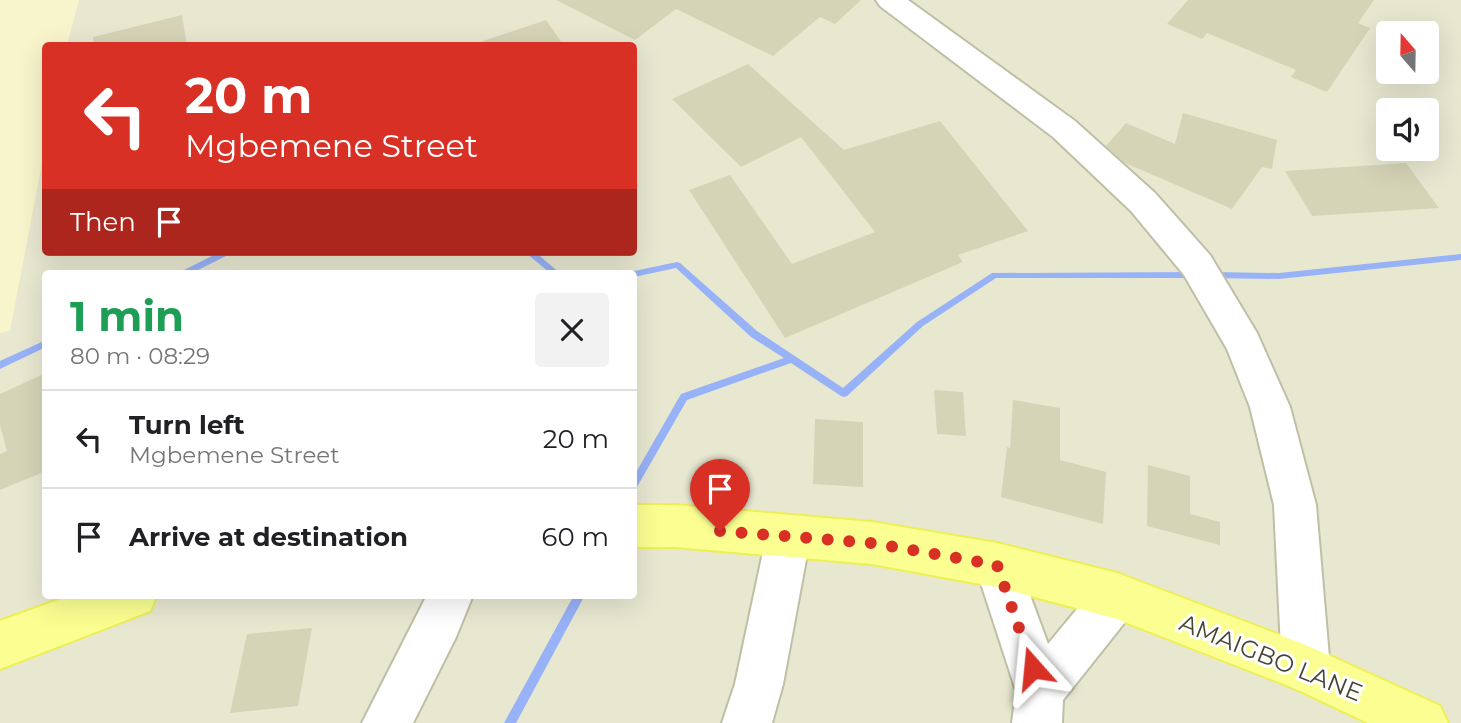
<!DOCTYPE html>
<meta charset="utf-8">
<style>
body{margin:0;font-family:Montserrat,sans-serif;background:#f2f2f2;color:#202124;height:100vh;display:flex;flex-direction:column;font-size:26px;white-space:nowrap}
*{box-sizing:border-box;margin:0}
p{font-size:23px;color:#757577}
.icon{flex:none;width:38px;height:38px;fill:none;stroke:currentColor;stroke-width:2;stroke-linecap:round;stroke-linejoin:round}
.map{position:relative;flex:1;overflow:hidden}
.details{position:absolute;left:42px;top:270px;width:595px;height:329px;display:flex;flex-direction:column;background:#fff;border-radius:7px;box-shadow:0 7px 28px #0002}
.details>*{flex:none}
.guide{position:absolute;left:42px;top:42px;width:595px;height:214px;border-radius:7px;box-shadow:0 7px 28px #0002;background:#d93025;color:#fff;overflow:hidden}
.needle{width:46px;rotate:340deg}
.buttons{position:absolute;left:1376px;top:21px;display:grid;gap:14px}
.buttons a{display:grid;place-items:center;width:63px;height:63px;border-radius:7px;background:#fff;box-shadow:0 7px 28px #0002;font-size:35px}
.pin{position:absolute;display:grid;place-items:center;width:60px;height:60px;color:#fff;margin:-72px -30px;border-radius:50% 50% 50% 0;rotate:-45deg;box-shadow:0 0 7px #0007}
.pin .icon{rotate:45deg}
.me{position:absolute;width:77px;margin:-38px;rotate:342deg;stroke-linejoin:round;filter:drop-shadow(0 0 5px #0008)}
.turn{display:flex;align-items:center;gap:24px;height:147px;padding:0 28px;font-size:32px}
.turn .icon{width:91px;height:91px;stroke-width:2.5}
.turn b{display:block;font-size:49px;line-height:60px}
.then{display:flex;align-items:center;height:66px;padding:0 28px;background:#0003;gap:14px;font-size:26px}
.round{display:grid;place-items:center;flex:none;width:74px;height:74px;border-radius:7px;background:#f2f2f2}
.summary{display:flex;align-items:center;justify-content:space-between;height:119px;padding:0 28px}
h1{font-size:42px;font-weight:700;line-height:52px;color:#1e9e55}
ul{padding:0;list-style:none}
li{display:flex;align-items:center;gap:21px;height:98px;padding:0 28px;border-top:2px solid #e0e0e0}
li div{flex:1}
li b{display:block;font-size:26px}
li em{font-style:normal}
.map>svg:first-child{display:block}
.residential{fill:#e8e8d1;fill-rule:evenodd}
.commercial{fill:#f8f4cb}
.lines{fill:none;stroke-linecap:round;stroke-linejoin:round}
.stream{fill:#98b2f8;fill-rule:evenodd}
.building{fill:#d6d4b7}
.minor-casing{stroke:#c0bfa5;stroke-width:4}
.major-casing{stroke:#edf055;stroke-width:4}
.minor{fill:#fff;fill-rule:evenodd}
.major{fill:#fbff91;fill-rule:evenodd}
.route{stroke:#d93025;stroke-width:12;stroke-dasharray:0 21.6}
.labels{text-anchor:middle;stroke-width:6;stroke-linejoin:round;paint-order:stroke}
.near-street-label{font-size:24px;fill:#464533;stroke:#fff}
</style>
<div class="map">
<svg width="1461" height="723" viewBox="0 0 1461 723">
<rect width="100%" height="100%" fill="#f3f4e3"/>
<!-- residential -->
<path class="residential" d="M0,0H1461V723H0ZM1388,33H1426V72H1388ZM46,46H634V252H46ZM1388,110H1426V149H1388ZM46,273H634V595H46Z"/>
<!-- commercial -->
<polygon class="commercial" points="0,0 79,0 67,45 46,46 45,147 10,331 0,333"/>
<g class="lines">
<!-- stream -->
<g class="stream">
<polygon points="220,252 231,252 230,254 192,273 181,273 182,271"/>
<polygon points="525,252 535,252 560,273 550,273"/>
<polygon points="1461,254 1461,260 1279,279 1211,278 1207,275 1211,272 1279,273"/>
<polygon points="677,262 680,263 757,331 843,388 917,322 992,273 1193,272 1197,275 1193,278 996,278 923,326 847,396 844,397 841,396 791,363 687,400 637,487 634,488 634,476 681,394 784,358 751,337 676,268 634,277 634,273 630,273 634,271"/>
<polygon points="46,340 46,347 0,369 0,361"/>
<polygon points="574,595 585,595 516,723 504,723"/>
</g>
</g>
<!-- building -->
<g class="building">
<polygon points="556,0 861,0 835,24 820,17 773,56 676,9 635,40"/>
<polygon points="1188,0 1374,0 1358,23 1370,28 1327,92 1291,77 1296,70 1207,33 1202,39 1167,24"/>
<polygon points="182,15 187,46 94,46 93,37"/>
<polygon points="546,20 564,46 483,46 483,41"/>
<polygon points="748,64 844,150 940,121 1028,231 958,255 963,262 785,338 689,190 730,175 792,264 875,232 801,137 741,167 672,99"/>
<polygon points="1183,113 1277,140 1272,169 1262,167 1232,209 1125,163 1106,146 1126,123 1175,144"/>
<polygon points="1406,163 1439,208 1312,216 1285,171"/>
<polygon points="46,373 46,471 0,490 0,454 7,451 0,425 0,394"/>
<polygon points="934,390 963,392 966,436 937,434"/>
<polygon points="1013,400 1060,408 1060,460 1106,472 1103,524 1001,497 1007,447 1010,448"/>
<polygon points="815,419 863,422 863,487 813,484"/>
<polygon points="1148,465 1190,476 1190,514 1220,522 1220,545 1147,526"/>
<polygon points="312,628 298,706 230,713 247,634"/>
</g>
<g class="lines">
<!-- minor casing -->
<g class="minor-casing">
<g id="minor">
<polygon points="876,0 908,0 1075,121 1155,193 1210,255 1257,333 1290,407 1316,505 1330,669 1323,686 1306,693 1289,686 1282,669 1274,505 1250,407 1227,349 1184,275 1131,211 1053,137 880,6"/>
<polygon points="788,517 803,523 810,538 783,684 772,723 722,723 735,684 766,538 773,523"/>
<polygon points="997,543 1013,549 1048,644 1101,580 1117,573 1133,580 1140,596 1133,612 1063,700 1062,723 1012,723 1016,691 975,565 981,549"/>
<polygon points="427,595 473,595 456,637 413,723 362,723"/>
</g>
</g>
<!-- major casing -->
<g class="major-casing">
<g id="major">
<polygon points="634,505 675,505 872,522 997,543 1117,573 1306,645 1440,706 1448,723 1368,723 1294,688 1117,619 997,587 872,564 675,547 634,547"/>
<polygon points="72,595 157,595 150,611 0,669 0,621"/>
</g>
</g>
<!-- minor -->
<use href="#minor" class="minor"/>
<!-- major -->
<use href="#major" class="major"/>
</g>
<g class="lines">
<!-- route -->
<polyline class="route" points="720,531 872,543 997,565 1033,668"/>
</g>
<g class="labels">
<!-- near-street labels -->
<g class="near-street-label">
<text transform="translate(1271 658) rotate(22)" y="8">AMAIGBO LANE</text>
</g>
</g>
</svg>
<div class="buttons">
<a><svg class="needle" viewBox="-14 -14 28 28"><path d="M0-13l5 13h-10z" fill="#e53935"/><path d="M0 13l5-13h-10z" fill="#757577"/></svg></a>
<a><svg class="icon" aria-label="sound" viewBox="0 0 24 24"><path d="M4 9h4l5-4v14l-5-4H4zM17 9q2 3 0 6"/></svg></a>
</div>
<div class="pin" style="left:720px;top:531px;background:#d93025"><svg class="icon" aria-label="arrive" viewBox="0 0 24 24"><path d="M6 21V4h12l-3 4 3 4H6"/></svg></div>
<svg class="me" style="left:1033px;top:668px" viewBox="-20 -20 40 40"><path d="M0-17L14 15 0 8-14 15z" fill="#d93025" stroke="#fff" stroke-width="4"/></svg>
<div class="guide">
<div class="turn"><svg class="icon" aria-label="left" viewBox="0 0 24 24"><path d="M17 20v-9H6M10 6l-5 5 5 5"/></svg><div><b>20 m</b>Mgbemene Street</div></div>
<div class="then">Then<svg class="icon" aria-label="arrive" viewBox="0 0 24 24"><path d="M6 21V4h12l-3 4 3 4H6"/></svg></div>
</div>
<section class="details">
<div class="summary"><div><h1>1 min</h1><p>80 m · 08:29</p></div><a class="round"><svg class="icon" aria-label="close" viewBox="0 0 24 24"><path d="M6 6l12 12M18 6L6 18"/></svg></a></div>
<ul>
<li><svg class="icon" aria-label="left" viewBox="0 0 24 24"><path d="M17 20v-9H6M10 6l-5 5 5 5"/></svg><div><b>Turn left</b><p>Mgbemene Street</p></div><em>20 m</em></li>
<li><svg class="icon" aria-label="arrive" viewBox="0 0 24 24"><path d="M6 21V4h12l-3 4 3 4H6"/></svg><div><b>Arrive at destination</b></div><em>60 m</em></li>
</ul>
</section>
</div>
